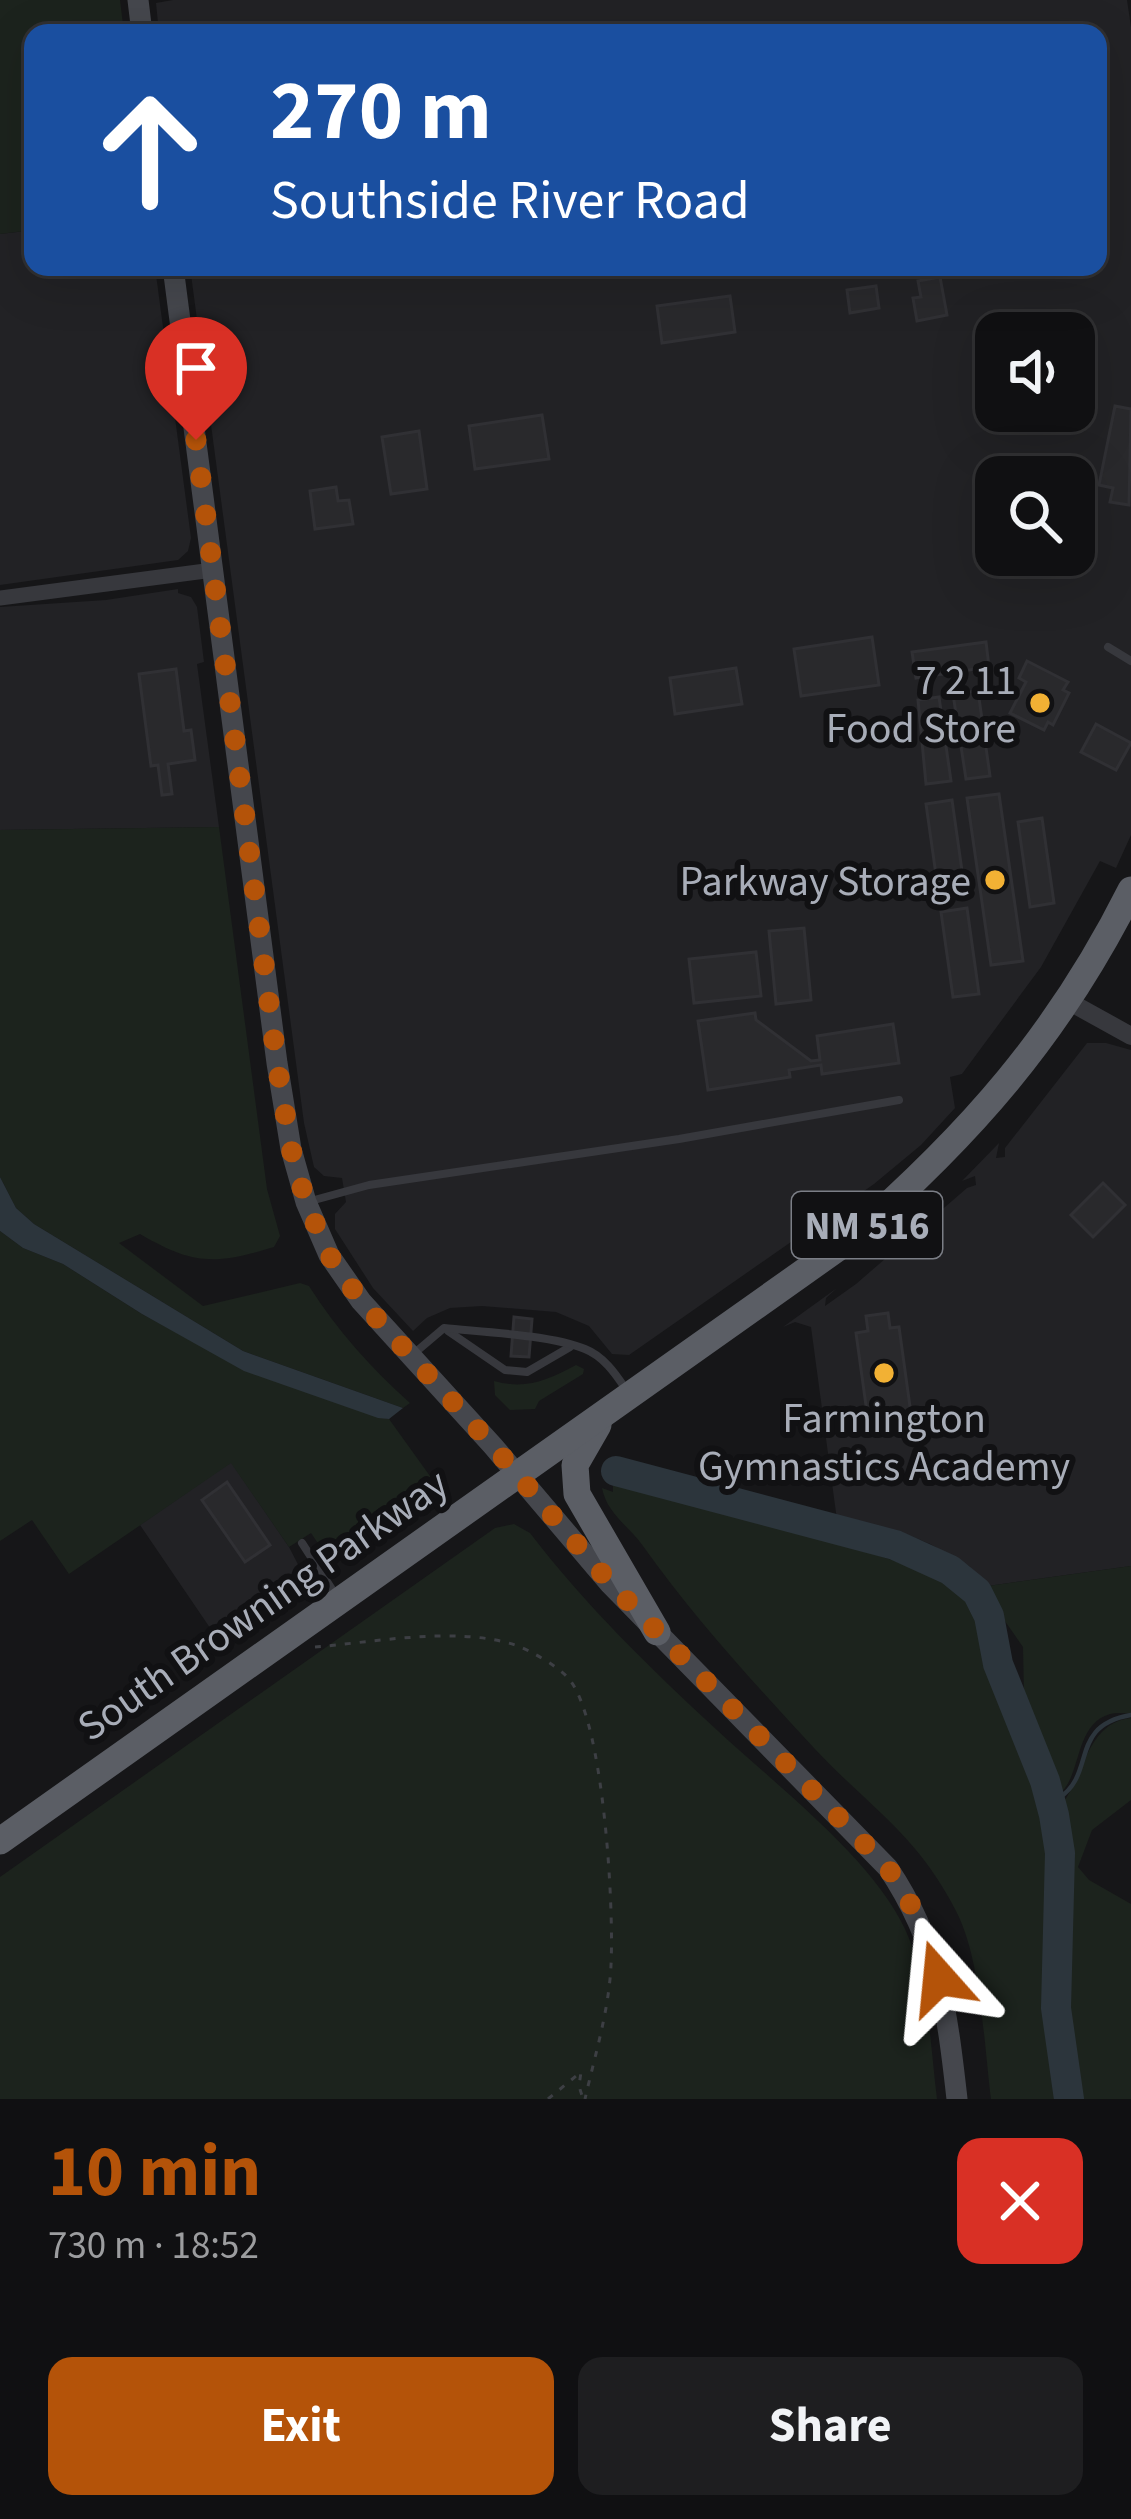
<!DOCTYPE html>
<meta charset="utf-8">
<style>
body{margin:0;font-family:"Source Sans 3",sans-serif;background:#1e1e20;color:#f1f3f6;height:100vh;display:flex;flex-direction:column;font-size:45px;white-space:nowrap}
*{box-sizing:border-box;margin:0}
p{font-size:39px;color:#9c9d9f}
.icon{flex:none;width:66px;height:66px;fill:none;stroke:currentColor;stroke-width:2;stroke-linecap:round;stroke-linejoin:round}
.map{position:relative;height:2099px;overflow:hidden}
.details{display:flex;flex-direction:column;background:#101012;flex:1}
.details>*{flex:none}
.hud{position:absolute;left:24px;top:24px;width:1083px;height:252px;border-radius:24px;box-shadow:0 12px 48px #0002,0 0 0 3px #303032;background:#1a4fa0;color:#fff;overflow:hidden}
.tools{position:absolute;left:975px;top:312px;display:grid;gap:24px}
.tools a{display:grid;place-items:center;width:120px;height:120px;border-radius:24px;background:#101012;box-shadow:0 12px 48px #0002,0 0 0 3px #303032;font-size:60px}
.pin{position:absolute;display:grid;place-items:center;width:102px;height:102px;color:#fff;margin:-123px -51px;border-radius:50% 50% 50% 0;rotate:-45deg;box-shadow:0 0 12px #0007}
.pin .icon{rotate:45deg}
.me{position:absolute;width:132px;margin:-66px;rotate:342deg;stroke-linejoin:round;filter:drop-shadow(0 0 9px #0008)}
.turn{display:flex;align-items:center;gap:42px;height:252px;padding:0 48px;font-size:54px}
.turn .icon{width:156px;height:156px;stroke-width:2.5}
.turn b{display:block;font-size:84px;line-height:102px}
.round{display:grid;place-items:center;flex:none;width:126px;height:126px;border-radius:24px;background:#1e1e20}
.headline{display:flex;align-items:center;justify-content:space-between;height:204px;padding:0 48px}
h1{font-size:72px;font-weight:700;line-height:90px;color:#b45309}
.action{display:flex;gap:24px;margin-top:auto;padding:24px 48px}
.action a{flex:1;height:138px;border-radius:24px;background:#b45309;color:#fff;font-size:48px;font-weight:700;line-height:138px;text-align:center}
.action a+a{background:#1e1e20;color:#f1f3f6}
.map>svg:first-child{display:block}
.built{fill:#222225;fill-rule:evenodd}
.green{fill:#1c231d}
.water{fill:#2c353c}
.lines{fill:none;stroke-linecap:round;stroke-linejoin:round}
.stream{stroke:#2c353c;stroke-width:4.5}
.river{stroke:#2c353c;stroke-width:30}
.building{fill:#29292c;stroke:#303034;stroke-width:3}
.path{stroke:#3d3f44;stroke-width:3;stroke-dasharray:6 9;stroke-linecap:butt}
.service{stroke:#37383d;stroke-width:8}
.minor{stroke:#37383d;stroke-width:15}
.tertiary{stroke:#37383d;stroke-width:18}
.secondary{stroke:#45474d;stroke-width:21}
.trunk{stroke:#5b5e65;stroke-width:27}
.route{stroke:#b45309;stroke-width:21;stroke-dasharray:0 37.8}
.poi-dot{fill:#f2b134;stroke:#111113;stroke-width:4.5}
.labels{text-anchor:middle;stroke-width:12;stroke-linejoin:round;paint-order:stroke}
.shield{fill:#111113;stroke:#7b7e86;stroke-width:3}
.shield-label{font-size:39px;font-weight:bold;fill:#a8adb8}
.poi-label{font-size:42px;fill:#a8adb8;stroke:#111113;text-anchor:end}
.street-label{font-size:42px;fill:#a8adb8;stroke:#111113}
</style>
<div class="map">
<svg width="1131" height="2099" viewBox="0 0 1131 2099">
<rect width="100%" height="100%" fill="#161618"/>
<!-- built -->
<g class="built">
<path d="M173,0H1127L1131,27V835L1116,868L1100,861L1041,967L962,1074L950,1077L955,1108L921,1145L874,1184L629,1355L612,1354L589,1326L556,1312L482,1306L450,1308L427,1318L413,1331L373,1288L335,1229V1214L346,1202L342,1178L324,1176L314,1167L304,1123L190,267H1098V33H159L156,3ZM996,333H1074V411H996ZM996,477H1074V555H996Z"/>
<polygon points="33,230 33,267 155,267 191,538 188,551 178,560 0,585 0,234"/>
<polygon points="178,589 178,593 191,597 197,607 204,662 197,664 219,827 0,830 0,607 106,600"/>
<polygon points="1087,1043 1106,1043 1131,1050 1131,1566 988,1586 969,1566 930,1544 906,1534 837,1520 811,1327 795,1322 783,1327 837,1288 826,1298 825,1306 856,1284 967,1188 976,1185 975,1176 962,1181 999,1143 996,1158 1005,1157 1005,1148"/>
<polygon points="231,1462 289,1547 308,1584 221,1644 140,1525"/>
</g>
<!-- green -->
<g class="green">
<polygon points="0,0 120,0 124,33 33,33 33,230 0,234"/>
<path d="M219,827L267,1189L280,1236L274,1247C215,1265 193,1265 140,1234L119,1243L203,1306L300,1283L309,1286C337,1330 371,1368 410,1403L403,1408L243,1351L34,1224L16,1208L0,1177V830Z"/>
<polygon points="0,1231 23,1248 63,1264 142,1314 188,1339 355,1409 389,1419 435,1483 328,1558 311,1533 289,1547 231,1463 69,1574 32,1520 0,1541"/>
<path d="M576,1365L584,1369L583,1374L539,1401L535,1409L510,1410L495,1395L494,1381C526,1390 548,1380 576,1365Z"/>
<path d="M613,1481L811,1534L892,1560L946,1581L971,1599L982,1626L991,1674L1051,1829L1053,1889L1047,1942V2044L1059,2082V2099H991C984,2044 981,1959 956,1911C917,1834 869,1807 814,1748C754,1683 694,1618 643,1546C629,1526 607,1514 602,1488L613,1492Z"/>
<path d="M514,1524L530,1533C586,1606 651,1669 718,1731C776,1785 872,1858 905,1929C929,1981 930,2043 937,2099H0V1877L495,1528Z"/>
<path d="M1131,1566V1713C1124,1714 1117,1712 1110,1714C1072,1725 1083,1781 1056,1796L1024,1695L1023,1647L1000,1614L988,1586Z"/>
<path d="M1131,1718V1800L1092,1830L1078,1867L1089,1880L1131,1904V2099H1077L1065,2014L1068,1861L1059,1808C1085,1778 1085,1723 1131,1718Z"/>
</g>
<!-- water -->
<polygon class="water" points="0,1177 16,1208 34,1224 243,1351 403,1408 389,1419 378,1418 244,1371 142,1314 63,1264 23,1248 0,1231"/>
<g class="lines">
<!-- stream -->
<path class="stream" d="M1051,1797L1059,1798C1097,1773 1068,1726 1131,1715"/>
<!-- river -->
<polyline class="river" points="616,1471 895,1545 950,1570 977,1592 989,1616 998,1664 1045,1781 1054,1815 1060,1853 1056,2008 1069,2099"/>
</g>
<!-- building -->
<g class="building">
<polygon points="940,277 947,315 917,321 913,298 921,297 918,281"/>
<polygon points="876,286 879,308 850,313 847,290"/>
<polygon points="730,296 735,332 662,343 657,306"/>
<polygon points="1115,406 1131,409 1129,505 1110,502 1113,488 1099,485"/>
<polygon points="542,415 549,459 475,469 469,426"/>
<polygon points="419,431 427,489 391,494 382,437"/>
<polygon points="336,487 338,501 349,500 353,524 315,529 310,491"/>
<polygon points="1015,555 1040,555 1032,576 1010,567 1010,556"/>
<polygon points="872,637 879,685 801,696 794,649"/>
<polygon points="986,642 989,667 916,678 912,652"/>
<polygon points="1027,661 1068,682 1063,690 1069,693 1053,725 1048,722 1044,730 1010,713 1026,682 1019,678"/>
<polygon points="736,668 742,704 675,714 670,678"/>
<polygon points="176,669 184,731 191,730 195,760 168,764 172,794 162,795 158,765 151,766 139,674"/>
<polygon points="978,691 990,776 966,779 953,694"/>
<polygon points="939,697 951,781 926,784 918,700"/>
<polygon points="1096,724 1131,743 1116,770 1081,752"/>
<polygon points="999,794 1023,961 991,965 967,798"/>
<polygon points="952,800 964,885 938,889 926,804"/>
<polygon points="1042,818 1054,903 1030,907 1018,822"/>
<polygon points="967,908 979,994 953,997 941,912"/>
<polygon points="804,928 811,1000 776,1004 769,931"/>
<polygon points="756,952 761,996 694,1003 689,959"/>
<polygon points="755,1013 756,1020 811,1061 820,1060 817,1036 893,1024 899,1063 822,1074 821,1065 789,1070 790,1077 708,1090 698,1021"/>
<polygon points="1103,1183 1125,1205 1093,1237 1071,1215"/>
<polygon points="888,1313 890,1328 899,1327 911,1414 868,1420 856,1333 868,1331 866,1316"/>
<polygon points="514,1317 532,1319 529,1357 511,1356"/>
<polygon points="227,1482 270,1545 245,1562 202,1500"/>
</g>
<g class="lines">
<!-- path -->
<g class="path">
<path d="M315,1647C376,1642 457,1626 515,1645C530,1650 559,1667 569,1679C604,1721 614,1907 611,1965C609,2010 595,2055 585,2099"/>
<polyline points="548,2099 581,2072 579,2086 583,2099"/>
</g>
<!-- service -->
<g class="service">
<polyline points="1108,647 1131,661"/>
<polyline points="307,1202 369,1185 679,1139 899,1100"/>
<polyline points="448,1331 505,1370 527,1372 570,1347"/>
<path d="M411,1356L444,1328C482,1332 551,1335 585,1349C603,1356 615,1373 625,1388"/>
<polyline points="302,1543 335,1594"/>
</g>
<!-- minor -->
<polyline class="minor" points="0,598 213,570"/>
<!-- tertiary -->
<polyline class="tertiary" points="1068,1001 1131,1036"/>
<!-- secondary -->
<g class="secondary">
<polyline points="138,0 142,33"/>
<path d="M173,267L277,1063L291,1149L306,1202L329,1255L361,1301L493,1446L610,1584L888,1868C939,1944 947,2010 957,2099"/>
</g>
<!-- trunk -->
<g class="trunk">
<polyline points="598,1425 575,1465 577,1494 657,1632"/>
<path d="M0,1841L849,1240C970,1135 1059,1034 1131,890"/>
</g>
</g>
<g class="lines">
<!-- route -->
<polyline class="route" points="196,440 277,1064 291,1149 306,1202 329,1255 361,1301 493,1446 610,1583 888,1868 922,1923 939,1978"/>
</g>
<!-- markers -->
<g class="poi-dot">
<circle cx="1040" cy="703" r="12"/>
<circle cx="995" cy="880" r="12"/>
<circle cx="884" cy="1373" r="12"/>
</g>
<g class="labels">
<!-- shield labels -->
<rect class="shield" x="792" y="1192" width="150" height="66" rx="9"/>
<g class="shield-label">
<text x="867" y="1239">NM 516</text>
</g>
<!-- poi labels -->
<g class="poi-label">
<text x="1016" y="694">7 2 11<tspan x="1016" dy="48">Food Store</tspan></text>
<text x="971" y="895">Parkway Storage</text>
<text x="884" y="1432" text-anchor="middle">Farmington<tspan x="884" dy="48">Gymnastics Academy</tspan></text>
</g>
<!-- street labels -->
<g class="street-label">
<text transform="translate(262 1604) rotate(-35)" y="15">South Browning Parkway</text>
</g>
</g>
</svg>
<div class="tools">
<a><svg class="icon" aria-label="sound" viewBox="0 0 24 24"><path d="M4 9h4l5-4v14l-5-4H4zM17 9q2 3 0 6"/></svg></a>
<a><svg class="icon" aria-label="search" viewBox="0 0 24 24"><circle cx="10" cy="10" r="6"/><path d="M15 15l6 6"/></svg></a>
</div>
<div class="pin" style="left:196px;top:440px;background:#d93025"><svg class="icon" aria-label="arrive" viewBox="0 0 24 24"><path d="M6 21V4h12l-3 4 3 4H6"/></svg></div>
<svg class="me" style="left:939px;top:1978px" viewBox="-20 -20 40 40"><path d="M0-17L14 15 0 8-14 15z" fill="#b45309" stroke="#fff" stroke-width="4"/></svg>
<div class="hud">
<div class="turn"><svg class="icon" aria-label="ahead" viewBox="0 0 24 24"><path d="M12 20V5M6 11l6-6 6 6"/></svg><div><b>270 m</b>Southside River Road</div></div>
</div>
</div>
<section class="details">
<div class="headline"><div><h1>10 min</h1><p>730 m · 18:52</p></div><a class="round" style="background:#d93025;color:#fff"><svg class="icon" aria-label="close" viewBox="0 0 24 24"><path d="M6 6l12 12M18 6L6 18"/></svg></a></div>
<div class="action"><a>Exit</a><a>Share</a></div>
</section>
